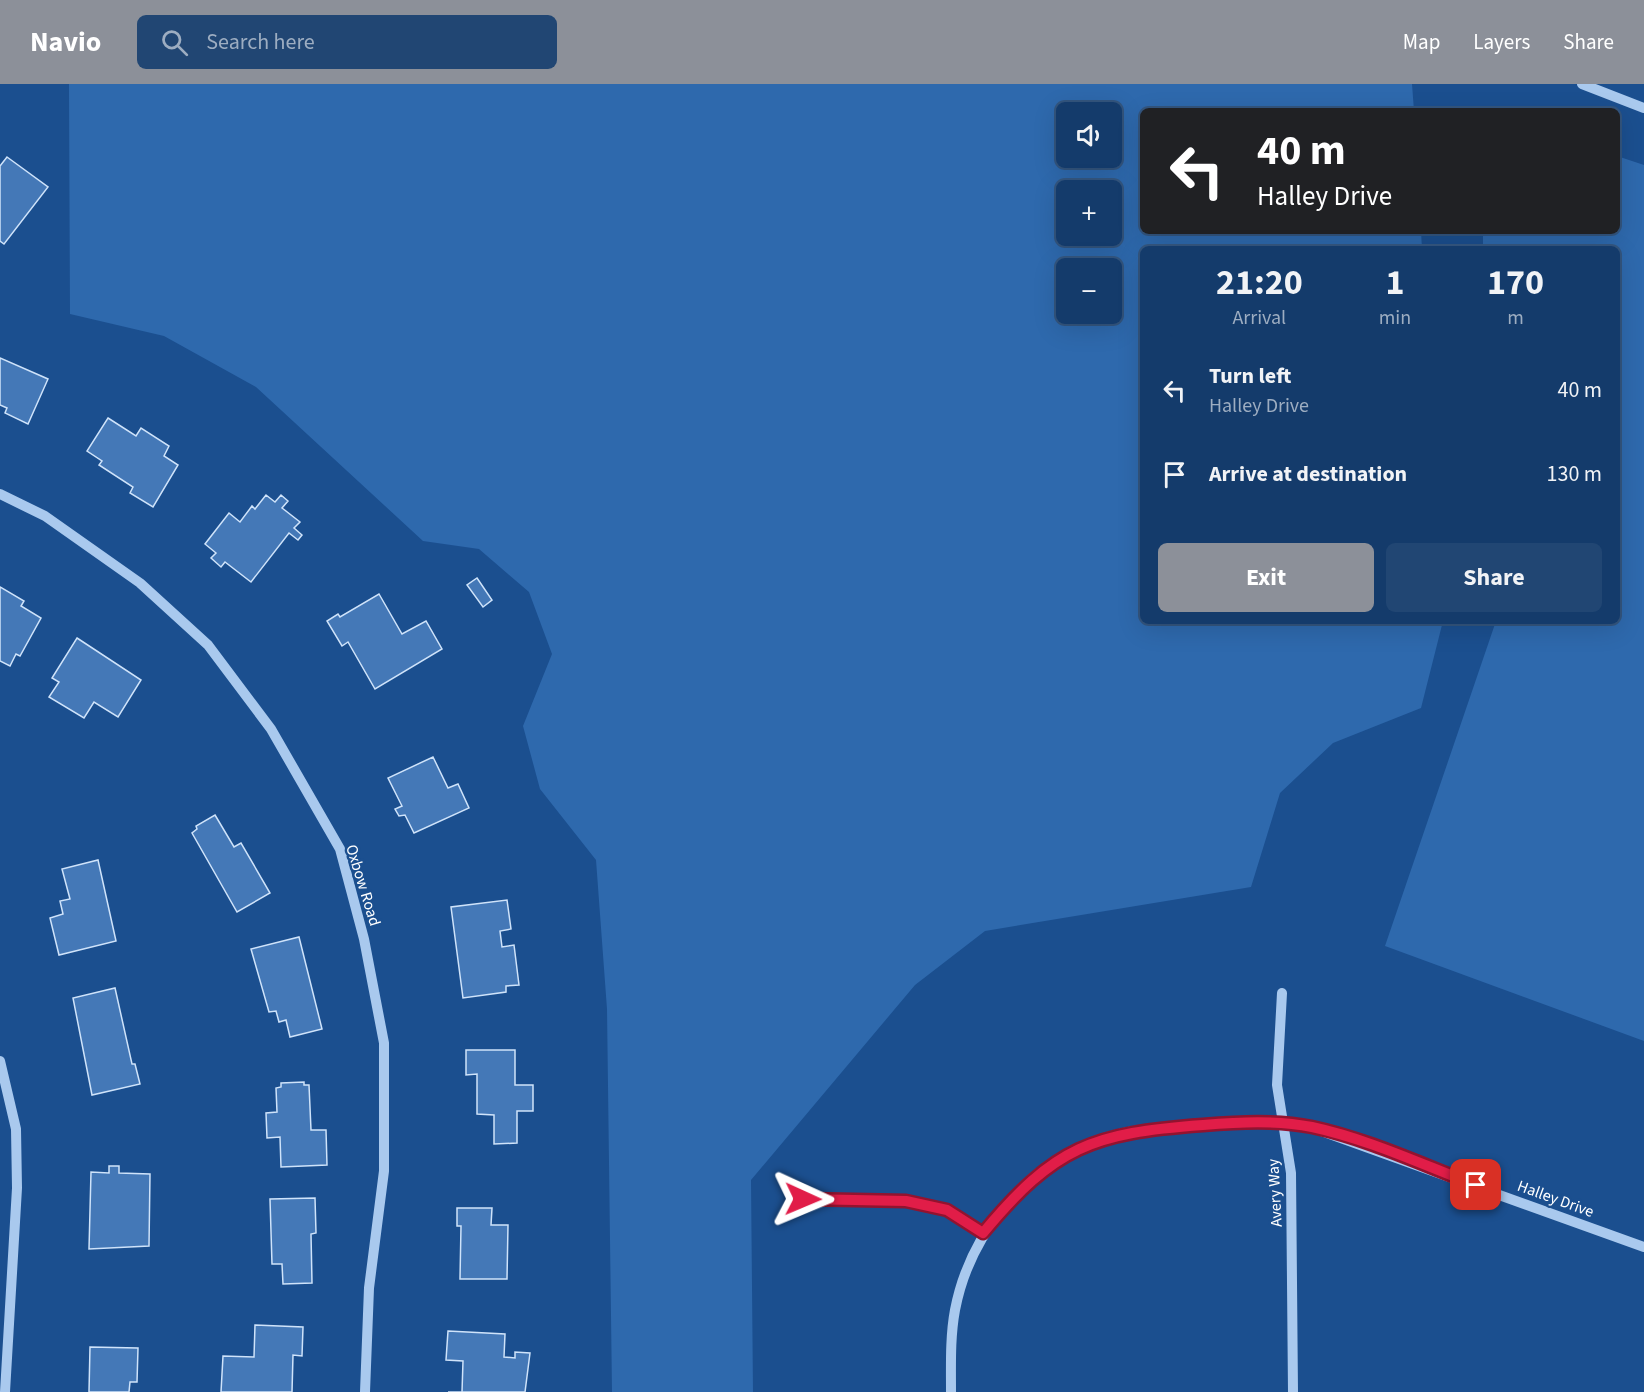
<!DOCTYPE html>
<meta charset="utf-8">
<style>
body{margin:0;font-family:"Source Sans 3",sans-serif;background:#214673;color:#f1f3f6;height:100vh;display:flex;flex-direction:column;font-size:22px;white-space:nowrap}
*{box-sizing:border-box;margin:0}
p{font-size:20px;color:#9dadc1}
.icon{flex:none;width:33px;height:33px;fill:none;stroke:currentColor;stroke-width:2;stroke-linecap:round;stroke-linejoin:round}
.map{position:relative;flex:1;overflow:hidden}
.sheet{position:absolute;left:1140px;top:162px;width:480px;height:378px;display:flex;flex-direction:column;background:#143b6b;border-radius:9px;box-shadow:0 6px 24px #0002,0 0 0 2px #33557e}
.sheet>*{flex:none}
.top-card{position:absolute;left:1140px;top:24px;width:480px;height:126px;border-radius:9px;box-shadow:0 6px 24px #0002,0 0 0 2px #33557e;background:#202124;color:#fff;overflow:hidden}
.fabs{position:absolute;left:1056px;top:18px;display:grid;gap:12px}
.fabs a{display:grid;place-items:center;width:66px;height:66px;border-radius:9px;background:#143b6b;box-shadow:0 6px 24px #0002,0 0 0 2px #33557e;font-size:30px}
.pin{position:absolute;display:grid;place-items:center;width:51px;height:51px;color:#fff;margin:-26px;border-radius:12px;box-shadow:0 3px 9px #0006}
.me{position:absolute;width:66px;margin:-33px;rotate:91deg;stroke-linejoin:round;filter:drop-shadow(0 0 4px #0008)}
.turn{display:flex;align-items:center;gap:21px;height:126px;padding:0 18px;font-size:27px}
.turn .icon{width:78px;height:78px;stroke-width:2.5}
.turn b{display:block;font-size:42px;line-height:51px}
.eta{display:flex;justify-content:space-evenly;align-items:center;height:102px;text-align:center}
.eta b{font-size:36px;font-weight:700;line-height:42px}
.cta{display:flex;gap:12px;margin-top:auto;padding:12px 18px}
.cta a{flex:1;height:69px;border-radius:9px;background:#8c9099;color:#fff;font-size:24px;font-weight:700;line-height:69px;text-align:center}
.cta a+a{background:#214673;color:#f1f3f6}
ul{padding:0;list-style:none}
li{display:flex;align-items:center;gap:18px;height:84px;padding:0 18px}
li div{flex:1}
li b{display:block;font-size:22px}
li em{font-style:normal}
header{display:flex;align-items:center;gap:36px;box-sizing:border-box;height:84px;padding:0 30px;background:#8c9099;color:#fff}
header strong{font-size:28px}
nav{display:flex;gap:33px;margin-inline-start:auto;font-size:21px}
.search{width:420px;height:54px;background:#214673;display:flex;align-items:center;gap:15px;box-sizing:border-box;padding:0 21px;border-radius:9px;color:#9dadc1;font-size:22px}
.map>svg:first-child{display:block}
.green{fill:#2e69ad;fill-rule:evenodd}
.building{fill:#4478b7;stroke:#cfe3fa;stroke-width:1.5}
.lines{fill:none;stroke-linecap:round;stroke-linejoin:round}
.minor{stroke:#a9c9ee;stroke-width:10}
.route-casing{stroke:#92132f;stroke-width:15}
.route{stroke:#e11d48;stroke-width:10}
.labels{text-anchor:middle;stroke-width:5;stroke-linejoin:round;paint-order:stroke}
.street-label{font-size:16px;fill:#fff;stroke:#1b4f8f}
</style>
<header>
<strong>Navio</strong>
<div class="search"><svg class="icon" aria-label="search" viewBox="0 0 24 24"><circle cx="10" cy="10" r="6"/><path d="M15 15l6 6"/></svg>Search here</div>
<nav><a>Map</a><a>Layers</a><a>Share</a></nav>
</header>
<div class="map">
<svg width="1644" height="1308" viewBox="0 0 1644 1308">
<rect width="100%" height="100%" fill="#1b4f8f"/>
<!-- green -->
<g class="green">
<path d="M69,0H1412L1414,27H1143V147H1421L1422,165H1143V537H1443L1421,624L1333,659L1280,709L1251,803L985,847L915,901L751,1096L753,1308H612L607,925L596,776L540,705L523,642L552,570L529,508L479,465L423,457L256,303L164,252L70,230ZM1066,28H1112V74H1066ZM1112,106V152H1066V106ZM1066,184H1112V230H1066Z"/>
<polygon points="1617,72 1644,81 1644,957 1385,862 1496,537 1617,537 1617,165 1483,165 1483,147 1617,147"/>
</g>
<!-- building -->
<g class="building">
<polygon points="7,73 48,103 4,160 0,157 0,82"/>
<polygon points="0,274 48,295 28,340 5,329 7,324 0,321"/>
<polygon points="108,334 136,352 141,344 169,362 164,372 178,381 153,423 130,409 133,403 99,381 102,377 87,367"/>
<polygon points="266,411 275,418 281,411 288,417 282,424 300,438 294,444 302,451 298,456 289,449 251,498 225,478 221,483 211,474 216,469 205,460 229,429 240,438 252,422 255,425"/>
<polygon points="477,494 492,516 483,523 467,501"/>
<polygon points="0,503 24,517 21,522 41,534 20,572 16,570 10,582 0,577"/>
<polygon points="379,510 402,550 426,537 442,565 375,605 348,558 342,562 327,537 338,530 340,533"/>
<polygon points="77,554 141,596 118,633 94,618 84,634 49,613 59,598 52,594"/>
<polygon points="433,673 448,704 458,700 469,724 414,749 405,731 399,732 395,725 402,722 388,694"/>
<polygon points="215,731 234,763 241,759 270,809 237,828 192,749 197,745 196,742"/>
<polygon points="98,776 116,857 59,871 50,834 63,830 60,817 70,815 62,785"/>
<polygon points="507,816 511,845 500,847 502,863 514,861 519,901 506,902 506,908 463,914 451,823"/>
<polygon points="299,853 322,945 290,953 286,936 279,938 276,927 269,928 251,865"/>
<polygon points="115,904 132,980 135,980 140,1000 92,1011 73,914"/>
<polygon points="466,966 515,966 515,1001 533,1001 533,1027 517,1027 517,1059 494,1060 494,1031 477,1030 477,990 466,991"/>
<polygon points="304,998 304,1001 309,1001 311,1046 326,1046 327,1081 281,1083 280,1053 267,1054 266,1029 277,1028 276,1004 281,1003 281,999"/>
<polygon points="109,1082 119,1082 119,1089 150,1090 149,1162 89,1165 91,1088 109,1089"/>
<polygon points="315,1114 316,1149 311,1150 312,1199 283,1200 282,1180 272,1180 270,1115"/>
<polygon points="457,1124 492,1124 491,1141 508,1141 507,1195 460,1195 461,1142 457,1142"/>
<polygon points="255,1241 303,1243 302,1272 293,1271 292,1308 221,1308 223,1272 254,1273"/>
<polygon points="448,1247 505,1250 504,1273 515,1274 515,1268 530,1269 525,1308 448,1308 462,1308 463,1277 446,1276"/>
<polygon points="90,1263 138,1264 137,1298 130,1298 129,1308 89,1308"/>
</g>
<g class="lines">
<!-- minor -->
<g class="minor">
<polyline points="1582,0 1644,24"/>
<polyline points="0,410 45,432 140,499 208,561 271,645 340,765 364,855 384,959 384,1087 369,1204 365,1308"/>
<polyline points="1282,909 1277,1001 1291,1089 1293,1308"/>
<polyline points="0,977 16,1045 17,1104 5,1308"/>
<polyline points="803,1115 906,1117 947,1126 983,1149"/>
<path d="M951,1308C951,1281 950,1253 955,1226C969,1153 1022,1085 1093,1058C1126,1045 1161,1043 1196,1041C1236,1038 1274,1037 1313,1044L1644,1163"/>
</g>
</g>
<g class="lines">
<!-- route casing -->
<g class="route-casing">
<path id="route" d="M803,1115L906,1117L947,1126L983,1149C1055,1062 1093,1049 1203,1041C1239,1038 1276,1036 1312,1043C1368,1055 1423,1081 1476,1101"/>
</g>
<!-- route -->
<use href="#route" class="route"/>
</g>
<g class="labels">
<!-- street labels -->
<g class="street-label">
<text transform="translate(364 801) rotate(73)" y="6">Oxbow Road</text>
<text transform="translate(1274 1109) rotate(-93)" y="6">Avery Way</text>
<text transform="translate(1556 1114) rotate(20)" y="6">Halley Drive</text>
</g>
</g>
</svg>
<div class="fabs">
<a><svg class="icon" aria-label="sound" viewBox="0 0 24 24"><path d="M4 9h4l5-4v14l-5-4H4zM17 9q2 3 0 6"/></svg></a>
<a>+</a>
<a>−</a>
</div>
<div class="pin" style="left:1476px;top:1101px;background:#d93025"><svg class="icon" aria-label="arrive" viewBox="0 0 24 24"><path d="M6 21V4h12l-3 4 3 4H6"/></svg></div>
<svg class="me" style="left:803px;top:1115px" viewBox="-20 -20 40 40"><path d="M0-17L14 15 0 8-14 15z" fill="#e11d48" stroke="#fff" stroke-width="4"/></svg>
<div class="top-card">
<div class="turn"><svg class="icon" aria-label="left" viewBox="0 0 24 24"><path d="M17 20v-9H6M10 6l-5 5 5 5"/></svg><div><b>40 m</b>Halley Drive</div></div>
</div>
<section class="sheet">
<div class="eta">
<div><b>21:20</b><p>Arrival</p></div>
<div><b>1</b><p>min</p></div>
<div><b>170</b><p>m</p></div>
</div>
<ul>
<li><svg class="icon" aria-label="left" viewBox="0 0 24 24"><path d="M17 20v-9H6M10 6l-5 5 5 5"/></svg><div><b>Turn left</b><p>Halley Drive</p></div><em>40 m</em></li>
<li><svg class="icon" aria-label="arrive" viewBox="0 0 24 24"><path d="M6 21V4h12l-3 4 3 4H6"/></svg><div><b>Arrive at destination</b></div><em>130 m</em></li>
</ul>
<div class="cta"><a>Exit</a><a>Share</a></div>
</section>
</div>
